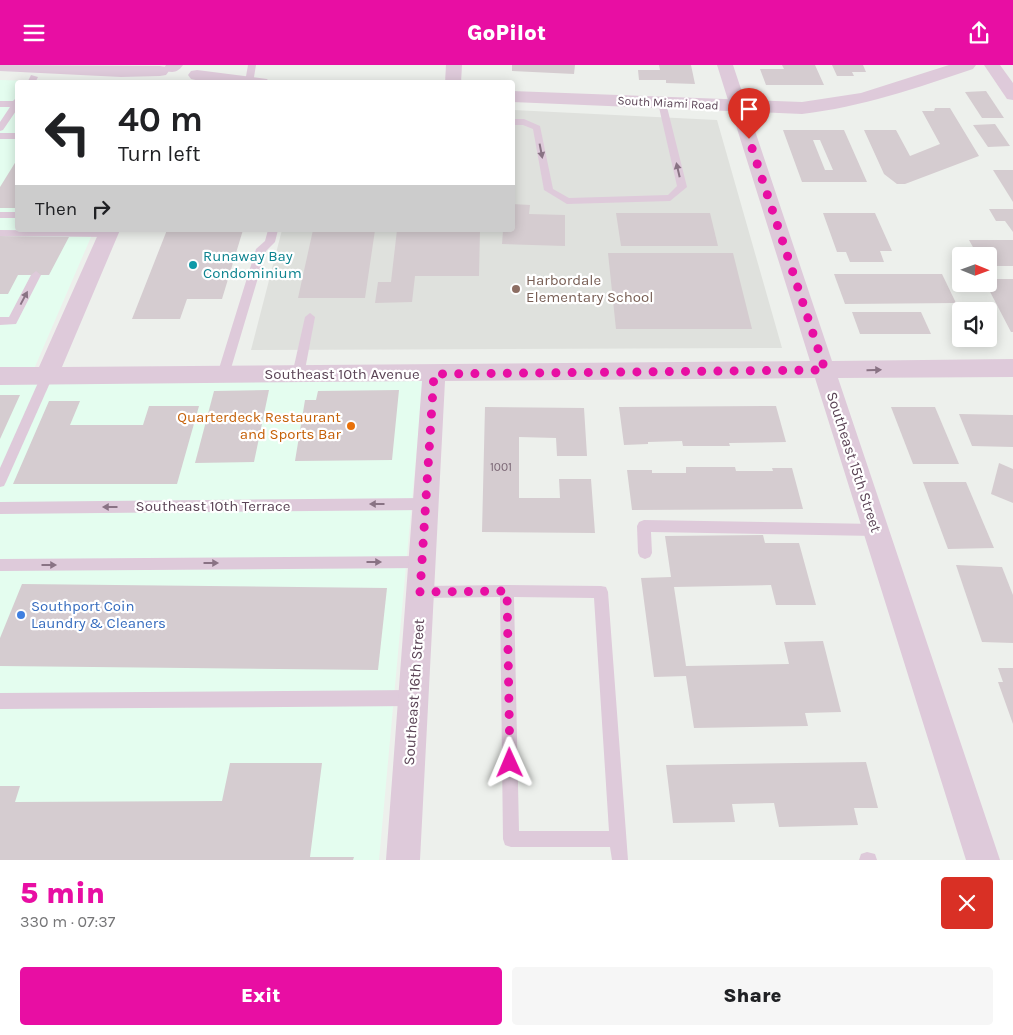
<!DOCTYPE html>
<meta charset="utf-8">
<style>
body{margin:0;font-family:Karla,sans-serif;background:#f6f6f6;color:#202124;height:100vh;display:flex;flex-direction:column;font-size:19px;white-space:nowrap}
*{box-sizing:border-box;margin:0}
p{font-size:16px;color:#757577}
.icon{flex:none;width:28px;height:28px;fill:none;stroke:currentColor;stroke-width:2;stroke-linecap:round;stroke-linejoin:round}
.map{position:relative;height:795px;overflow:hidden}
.details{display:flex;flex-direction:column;background:#fff;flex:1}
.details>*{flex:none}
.hud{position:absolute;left:15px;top:15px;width:500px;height:152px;border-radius:5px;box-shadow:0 2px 12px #0003;background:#fff;color:#202124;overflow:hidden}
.needle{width:32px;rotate:91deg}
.buttons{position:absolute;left:952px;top:182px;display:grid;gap:10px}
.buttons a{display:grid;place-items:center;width:45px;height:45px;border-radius:5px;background:#fff;box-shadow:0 2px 12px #0003;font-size:25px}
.pin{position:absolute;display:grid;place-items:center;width:42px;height:42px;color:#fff;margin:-51px -21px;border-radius:50% 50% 50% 0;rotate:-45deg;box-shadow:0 0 5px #0007}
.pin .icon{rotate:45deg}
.me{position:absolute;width:55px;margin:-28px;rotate:359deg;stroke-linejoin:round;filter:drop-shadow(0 0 4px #0008)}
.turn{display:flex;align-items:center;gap:18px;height:105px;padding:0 20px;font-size:22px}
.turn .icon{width:65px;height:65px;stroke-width:2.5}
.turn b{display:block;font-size:35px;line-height:42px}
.then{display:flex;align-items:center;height:48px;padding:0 20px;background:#0003;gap:10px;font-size:19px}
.round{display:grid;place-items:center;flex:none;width:52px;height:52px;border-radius:5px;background:#f6f6f6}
.headline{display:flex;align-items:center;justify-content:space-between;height:85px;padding:0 20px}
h1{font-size:30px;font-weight:800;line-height:38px;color:#e80ea3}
.button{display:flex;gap:10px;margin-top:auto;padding:10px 20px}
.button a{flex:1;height:58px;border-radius:5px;background:#e80ea3;color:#fff;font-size:20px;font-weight:800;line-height:58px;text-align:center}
.button a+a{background:#f6f6f6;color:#202124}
header{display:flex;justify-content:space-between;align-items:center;height:65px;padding:0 20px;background:#e80ea3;color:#fff;font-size:22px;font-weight:800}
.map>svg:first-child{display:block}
.commercial{fill:#e4fdef}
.education{fill:#dfe1dd}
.building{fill:#d5ccd0;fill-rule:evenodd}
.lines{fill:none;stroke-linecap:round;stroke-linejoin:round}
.service{fill:#decada;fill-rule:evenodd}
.minor{fill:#decada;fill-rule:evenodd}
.tertiary{fill:#decada;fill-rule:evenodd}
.oneway{fill:#897384}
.route{stroke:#e80ea3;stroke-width:9;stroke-dasharray:0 16.2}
.culture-dot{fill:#0f9aa8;stroke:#fff;stroke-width:2}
.education-dot{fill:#8d6e63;stroke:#fff;stroke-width:2}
.food-dot{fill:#e8710a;stroke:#fff;stroke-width:2}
.shop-dot{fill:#3f7fe0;stroke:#fff;stroke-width:2}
.labels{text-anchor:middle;stroke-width:4.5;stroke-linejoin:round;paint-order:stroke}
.far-street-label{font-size:12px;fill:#5b4456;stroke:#fff}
.number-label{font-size:12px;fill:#7a6674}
.culture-label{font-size:15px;fill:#0d838f;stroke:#fff;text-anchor:start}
.education-label{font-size:15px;fill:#785e54;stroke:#fff;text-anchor:start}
.street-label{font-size:15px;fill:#5b4456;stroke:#fff}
.food-label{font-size:15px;fill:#c56008;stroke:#fff;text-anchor:end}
.shop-label{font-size:15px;fill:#366cbe;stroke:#fff;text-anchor:start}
</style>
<header><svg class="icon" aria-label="menu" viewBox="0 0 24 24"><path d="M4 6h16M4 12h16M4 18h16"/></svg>GoPilot<svg class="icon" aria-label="share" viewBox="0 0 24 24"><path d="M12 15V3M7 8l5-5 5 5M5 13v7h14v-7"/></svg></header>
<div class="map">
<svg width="1013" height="795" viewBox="0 0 1013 795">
<rect width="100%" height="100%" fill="#edf0ec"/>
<!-- commercial -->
<polygon class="commercial" points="0,15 75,17 18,18 18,165 94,165 28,318 423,316 379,795 0,795"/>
<!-- education -->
<polygon class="education" points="513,45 717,55 782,283 251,285 282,165 512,165"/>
<!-- building -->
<g class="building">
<polygon points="512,0 575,0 574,9 512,6"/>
<polygon points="659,0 691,0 695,19 666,18 666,15 639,15 638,5 660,5"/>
<polygon points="782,0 815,0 824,20 766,20 760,4 784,4"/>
<polygon points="832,0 863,0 866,7 852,7 854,11 837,11"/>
<polygon points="986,26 1004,53 982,53 965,27"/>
<polygon points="935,43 950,43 979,91 905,119 897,119 884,109 864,65 896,65 910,91 940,79 922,46 934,46"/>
<polygon points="995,59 1010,81 988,82 973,60"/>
<path d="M783,65H844L867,117H802ZM813,75H820L833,105H825Z"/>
<polygon points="18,93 18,143 0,143 0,122"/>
<polygon points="993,105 1013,105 1013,137"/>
<polygon points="512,139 530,140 529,149 565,150 565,181 502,179 503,165 512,165"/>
<polygon points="989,144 1013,144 1013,167 1005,156 996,156"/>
<polygon points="616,148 710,148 718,181 621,181"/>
<polygon points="823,148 875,148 892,186 880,186 884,197 850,197 846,187 837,187"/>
<polygon points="167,165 243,165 222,234 187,234 180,254 132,254"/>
<polygon points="313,165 375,165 365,233 298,233"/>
<polygon points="397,165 480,165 479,211 415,211 412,237 375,238 378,217 391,217"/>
<polygon points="0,171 69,172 49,210 18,210 8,229 0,229"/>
<polygon points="969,175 1013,175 1013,201 989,201 989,191 978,191"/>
<polygon points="608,188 733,188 752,264 616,264"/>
<polygon points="834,209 942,209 956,238 845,239"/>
<polygon points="989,214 1013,214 1013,267 1011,267 986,219 989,219"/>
<polygon points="852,247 921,247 931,269 860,269"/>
<polygon points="269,325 254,397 195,398 214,326"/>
<polygon points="399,325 392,395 295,396 305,335 316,335 318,326"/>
<polygon points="0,330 20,330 0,374"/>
<polygon points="49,336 80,336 70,360 143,360 149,341 199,341 177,419 13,419"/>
<polygon points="776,341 786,377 729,378 730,381 683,381 682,376 648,377 648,379 624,380 619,342"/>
<polygon points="485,342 584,343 587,391 557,391 556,373 519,372 519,433 560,433 559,414 591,414 595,468 482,467"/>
<polygon points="891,342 935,342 959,399 913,399"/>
<polygon points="959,349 1013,350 1013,382 972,381"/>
<polygon points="999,398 1013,404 1013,438 991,429"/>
<polygon points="686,402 735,402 736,406 773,406 772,403 792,403 803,444 632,445 627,405 652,405 652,408 686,408"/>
<polygon points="923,417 966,417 994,483 948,484"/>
<polygon points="763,470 765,478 799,478 816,540 776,540 771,520 674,522 686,601 789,599 784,577 823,576 841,647 805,648 808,661 694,663 686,611 654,612 641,513 671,512 665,471"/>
<polygon points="956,500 1002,502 1013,530 1013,578 982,577"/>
<polygon points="22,519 387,523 378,605 0,601 0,573"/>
<polygon points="998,603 1013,603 1013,659 998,617 1003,617"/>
<polygon points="866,697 878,743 854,743 858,760 779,762 774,738 732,739 735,757 673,758 666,700"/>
<polygon points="230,698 322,698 310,792 354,792 353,795 0,795 0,721 20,721 15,737 222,736"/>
</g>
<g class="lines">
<!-- service -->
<g class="service">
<polygon points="248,0 256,0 253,18 245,17"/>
<polygon points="31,10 38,12 35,18 27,18"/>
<polygon points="15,34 18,34 18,43 3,65 0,66 0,57 10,42 0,42 0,36 13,36"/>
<polygon points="659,36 666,38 687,122 670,136 567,139 544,125 533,64 523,60 512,60 512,54 524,54 540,61 553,124 569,133 668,130 677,121 658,38"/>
<rect x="0" y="68" width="18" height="6"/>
<rect x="0" y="147" width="18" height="6"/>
<polygon points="0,165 108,166 113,169 108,172 0,171"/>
<polygon points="268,165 278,165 275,177 266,186 229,310 227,313 219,313 217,310 256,184 265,176"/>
<polygon points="36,206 41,210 16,259 0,260 0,252 9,252 31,210"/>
<polygon points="310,248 315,252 304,310 298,314 292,310 305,252"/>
<polygon points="47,307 53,311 6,417 4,421 0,422 0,403 41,311"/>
<polygon points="426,433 431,435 432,439 431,443 426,445 0,449 0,437"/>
<polygon points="644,455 876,459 881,461 883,465 881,469 876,471 651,467 652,488 650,492 645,494 640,492 638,488 637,461 639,457"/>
<polygon points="422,491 427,493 429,497 427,501 422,503 0,506 0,494"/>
<path d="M507,520L601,521L606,522L608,527L628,795H612L610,782H511L505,780L503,774L500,532L421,533L416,532L414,527L416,522L421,521ZM514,532L594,533L609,766H519Z"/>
<polygon points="413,625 418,628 421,633 418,638 413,641 0,644 0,628"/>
<polygon points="867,787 875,789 877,795 859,795 861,789"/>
</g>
<!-- minor -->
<g class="minor">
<path d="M166,0H183C178,7 174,8 166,6L164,3Z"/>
<polygon points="446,0 462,0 461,18 445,18"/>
<polygon points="717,0 733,0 832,296 1013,294 1013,312 838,313 1000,795 966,795 815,313 445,316 420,795 386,795 422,316 0,320 0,302 39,302 100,165 120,165 62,302 810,296"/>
<polygon points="984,0 1000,0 1013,18 1013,35 1007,34"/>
</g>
<!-- tertiary -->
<g class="tertiary">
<polygon points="0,0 160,1 166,2 169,6 166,10 160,11 121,12 0,6"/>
<path d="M949,0H976L973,4C917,23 861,42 802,49L512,37V26L802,37L861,28Z"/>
<polygon points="197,5 267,14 270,18 209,18 191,14 188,10 191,6"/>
</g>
</g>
<!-- one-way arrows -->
<defs><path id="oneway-solid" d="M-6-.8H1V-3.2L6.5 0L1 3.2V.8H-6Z" transform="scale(1.25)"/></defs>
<g class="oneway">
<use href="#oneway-solid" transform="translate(541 86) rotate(79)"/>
<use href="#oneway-solid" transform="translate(678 105) rotate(-103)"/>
<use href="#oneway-solid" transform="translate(24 233) rotate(-62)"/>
<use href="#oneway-solid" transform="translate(874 305) rotate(-1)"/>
<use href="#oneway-solid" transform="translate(377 439) rotate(180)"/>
<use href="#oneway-solid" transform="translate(110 442) rotate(180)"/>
<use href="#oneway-solid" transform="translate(374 497)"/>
<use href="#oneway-solid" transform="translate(211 498)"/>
<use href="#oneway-solid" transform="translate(49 500)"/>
</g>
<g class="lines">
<!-- route -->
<polyline class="route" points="510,698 507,526 420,527 434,309 825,305 749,74"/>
</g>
<!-- markers -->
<circle class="culture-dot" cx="193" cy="200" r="5"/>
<circle class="education-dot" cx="516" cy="224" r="5"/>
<circle class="food-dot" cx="351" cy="361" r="5"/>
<circle class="shop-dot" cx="21" cy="550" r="5"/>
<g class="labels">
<!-- far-street labels -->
<g class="far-street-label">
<text transform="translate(668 38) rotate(3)" y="4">South Miami Road</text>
</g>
<!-- number labels -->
<g class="number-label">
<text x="501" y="406">1001</text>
</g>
<!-- culture labels -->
<g class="culture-label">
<text x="203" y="196">Runaway Bay<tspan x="203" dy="17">Condominium</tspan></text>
</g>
<!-- education labels -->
<g class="education-label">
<text x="526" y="220">Harbordale<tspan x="526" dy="17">Elementary School</tspan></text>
</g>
<!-- street labels -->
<g class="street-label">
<text x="342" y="314">Southeast 10th Avenue</text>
<text transform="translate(854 397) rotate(72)" y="5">Southeast 15th Street</text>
<text x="213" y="446">Southeast 10th Terrace</text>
<text transform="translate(414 627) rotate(-86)" y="5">Southeast 16th Street</text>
</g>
<!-- food labels -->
<g class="food-label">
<text x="341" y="357">Quarterdeck Restaurant<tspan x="341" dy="17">and Sports Bar</tspan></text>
</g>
<!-- shop labels -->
<g class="shop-label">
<text x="31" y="546">Southport Coin<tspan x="31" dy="17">Laundry &amp; Cleaners</tspan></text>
</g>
</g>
</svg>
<div class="buttons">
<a><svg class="needle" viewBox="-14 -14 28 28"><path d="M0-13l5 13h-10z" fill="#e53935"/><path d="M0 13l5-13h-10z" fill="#757577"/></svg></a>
<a><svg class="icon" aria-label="sound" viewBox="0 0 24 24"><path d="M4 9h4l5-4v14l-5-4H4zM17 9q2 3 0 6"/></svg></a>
</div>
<div class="pin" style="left:749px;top:74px;background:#d93025"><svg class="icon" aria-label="arrive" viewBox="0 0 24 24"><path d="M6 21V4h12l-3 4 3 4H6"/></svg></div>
<svg class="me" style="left:510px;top:698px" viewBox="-20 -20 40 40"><path d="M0-17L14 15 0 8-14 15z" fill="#e80ea3" stroke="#fff" stroke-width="4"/></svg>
<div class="hud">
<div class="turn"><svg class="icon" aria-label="left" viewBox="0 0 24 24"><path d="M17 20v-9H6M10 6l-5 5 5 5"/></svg><div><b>40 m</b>Turn left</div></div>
<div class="then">Then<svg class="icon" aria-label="right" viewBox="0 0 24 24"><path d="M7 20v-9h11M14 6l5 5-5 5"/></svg></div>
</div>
</div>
<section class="details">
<div class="headline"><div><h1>5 min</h1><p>330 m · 07:37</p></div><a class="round" style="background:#d93025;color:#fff"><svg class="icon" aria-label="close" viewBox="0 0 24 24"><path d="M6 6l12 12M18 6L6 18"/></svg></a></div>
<div class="button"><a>Exit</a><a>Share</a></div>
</section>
